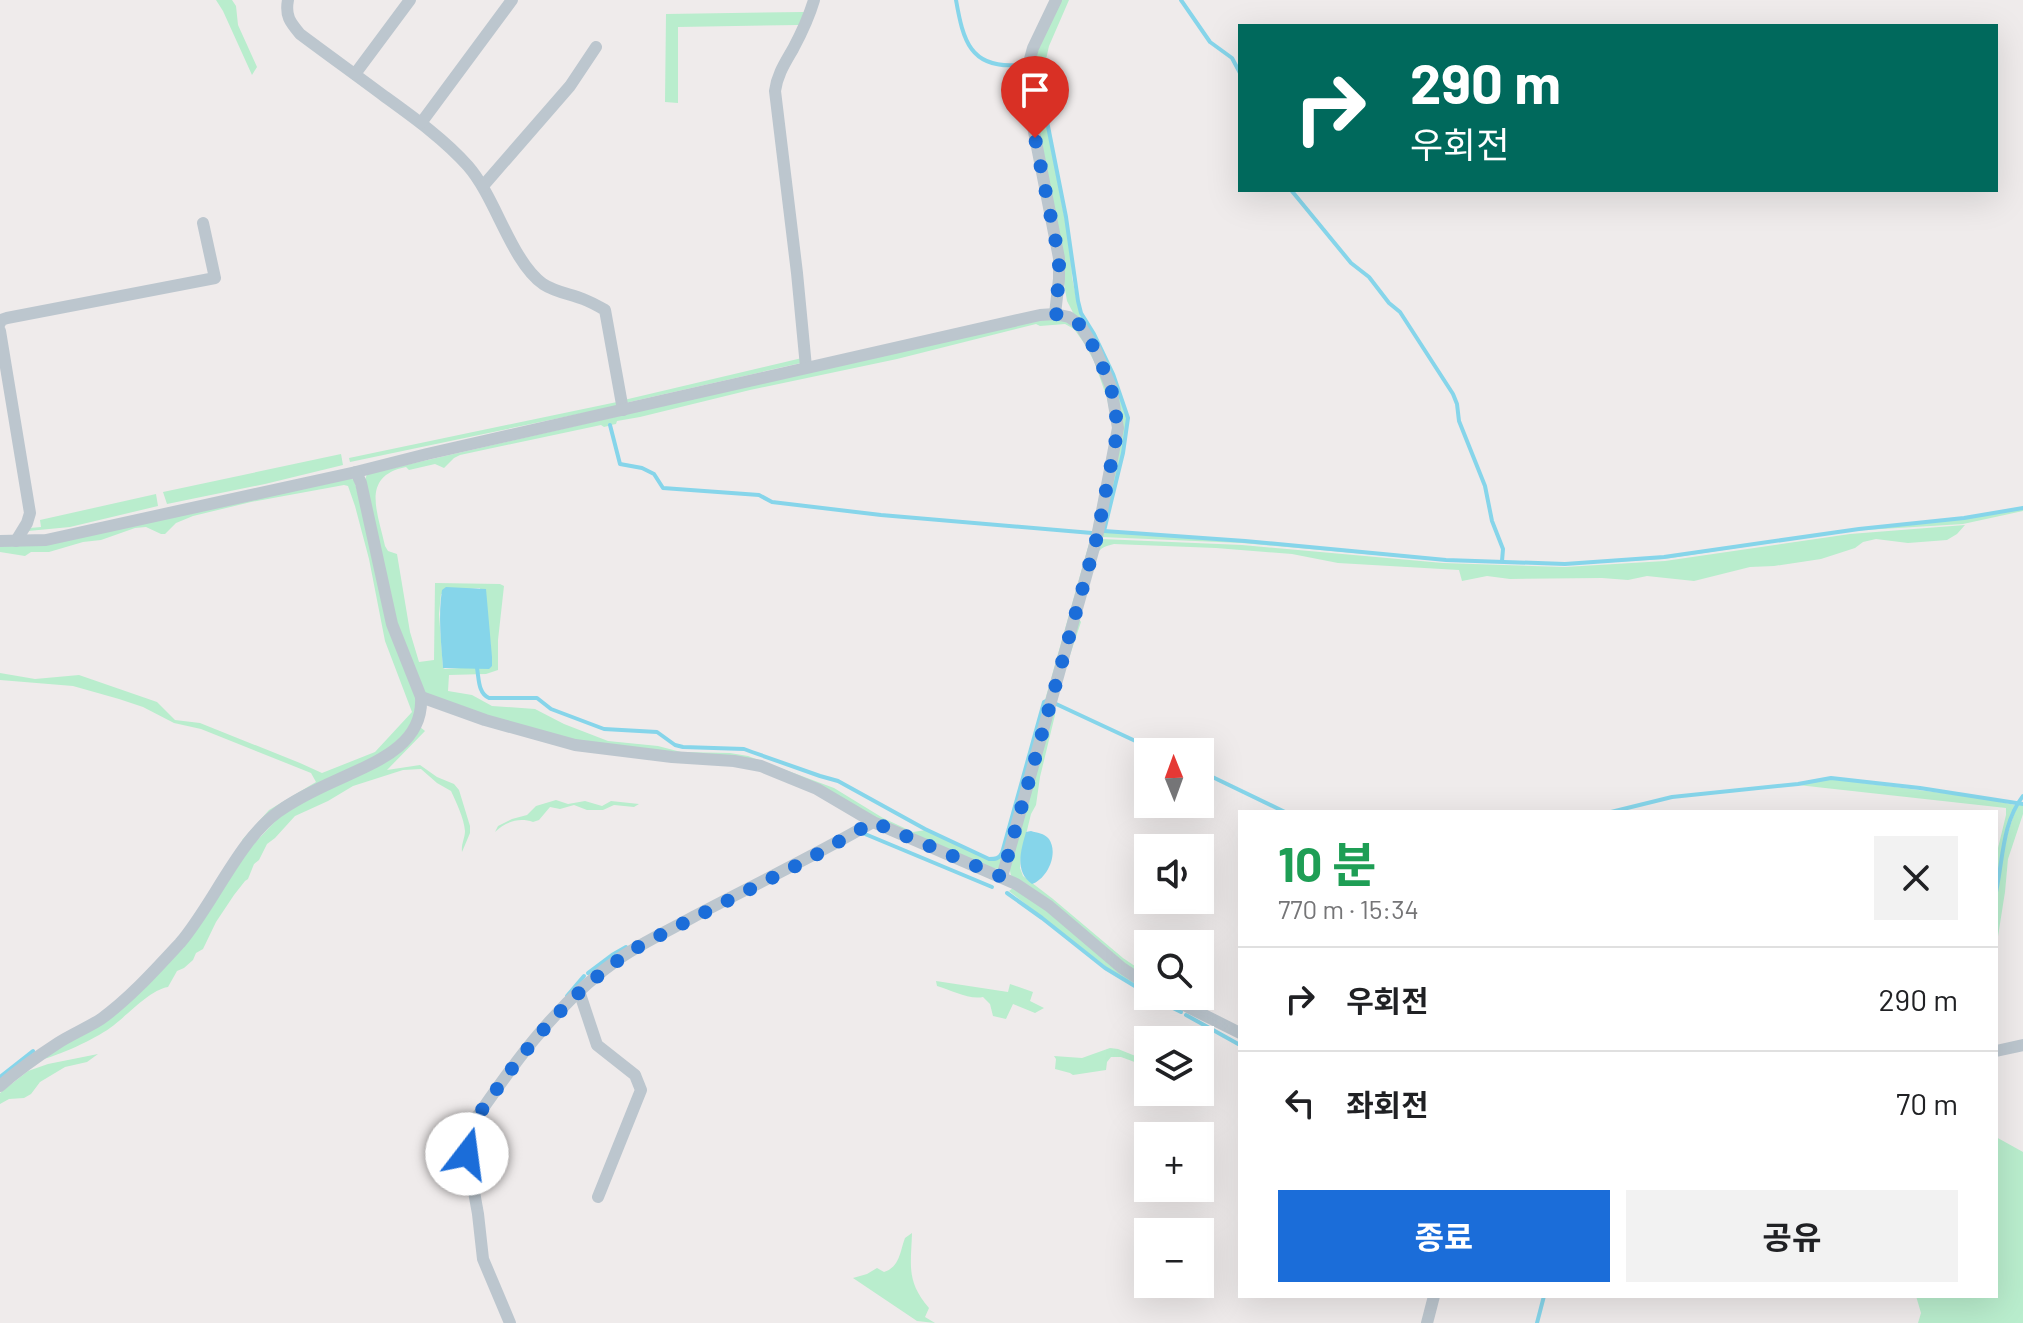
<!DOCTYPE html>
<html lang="ko">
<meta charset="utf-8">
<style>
body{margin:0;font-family:Barlow,"Noto Sans KR",sans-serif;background:#f2f2f2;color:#202124;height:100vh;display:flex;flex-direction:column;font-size:30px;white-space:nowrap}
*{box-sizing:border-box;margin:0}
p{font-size:26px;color:#757577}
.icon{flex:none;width:44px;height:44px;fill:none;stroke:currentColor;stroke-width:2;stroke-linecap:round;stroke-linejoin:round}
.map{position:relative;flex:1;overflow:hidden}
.drawer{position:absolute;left:1238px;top:810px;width:760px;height:488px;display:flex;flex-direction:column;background:#fff;border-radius:0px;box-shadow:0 8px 32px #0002}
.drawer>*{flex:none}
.top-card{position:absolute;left:1238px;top:24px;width:760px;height:168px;border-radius:0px;box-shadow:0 8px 32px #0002;background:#00695c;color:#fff;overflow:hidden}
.needle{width:52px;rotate:359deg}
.tools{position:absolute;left:1134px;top:738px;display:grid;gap:16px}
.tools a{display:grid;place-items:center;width:80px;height:80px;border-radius:0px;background:#fff;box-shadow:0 8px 32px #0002;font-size:40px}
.pin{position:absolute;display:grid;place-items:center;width:68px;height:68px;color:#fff;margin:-82px -34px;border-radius:50% 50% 50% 0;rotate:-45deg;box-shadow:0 0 8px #0007}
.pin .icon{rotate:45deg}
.me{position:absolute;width:88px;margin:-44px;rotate:15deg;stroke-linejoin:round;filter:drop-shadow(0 0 6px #0008)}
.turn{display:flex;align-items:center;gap:28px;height:168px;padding:0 40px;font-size:36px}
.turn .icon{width:104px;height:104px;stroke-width:2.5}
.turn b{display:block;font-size:56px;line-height:68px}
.round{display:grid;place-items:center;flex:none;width:84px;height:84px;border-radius:0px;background:#f2f2f2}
.summary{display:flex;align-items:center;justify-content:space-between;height:136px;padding:0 40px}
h1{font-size:48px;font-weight:700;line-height:60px;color:#1e9e55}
.primary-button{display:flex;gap:16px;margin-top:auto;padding:16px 40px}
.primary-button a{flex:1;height:92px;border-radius:0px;background:#1b6dd9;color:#fff;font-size:32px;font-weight:700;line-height:92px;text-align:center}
.primary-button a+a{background:#f2f2f2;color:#202124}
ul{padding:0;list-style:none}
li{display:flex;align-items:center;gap:24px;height:104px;padding:0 40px;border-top:2px solid #e0e0e0}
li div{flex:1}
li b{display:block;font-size:30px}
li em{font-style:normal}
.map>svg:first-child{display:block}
.green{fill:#b9edcd;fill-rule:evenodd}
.water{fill:#86d5ea}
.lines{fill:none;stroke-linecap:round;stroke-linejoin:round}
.stream{stroke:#86d5ea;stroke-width:4}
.minor{stroke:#bcc6ce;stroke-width:12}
.route{stroke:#1b6dd9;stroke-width:14;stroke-dasharray:0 25.2}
</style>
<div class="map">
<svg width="2023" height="1323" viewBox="0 0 2023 1323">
<rect width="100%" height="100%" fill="#efebeb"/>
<!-- green -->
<g class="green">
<polygon points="216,0 232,0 236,6 238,25 257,67 252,75 223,11"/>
<polygon points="1059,0 1069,0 1049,46 1045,64 1043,96 1039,86 1040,66 1037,87 1041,97 1071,251 1072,277 1077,302 1080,314 1112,373 1127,419 1123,452 1104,532 1245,541 1445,560 1565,564 1664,558 1859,530 1964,519 2023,508 2023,511 1963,524 1849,531 1664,559 1565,565 1443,561 1242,543 1102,537 1118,445 1111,386 1067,301 1030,84 1031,66"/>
<polygon points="804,12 799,25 678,27 678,103 665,102 666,14"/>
<path d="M1064,319L1080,333L1108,386L1115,425L1092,543L999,869L983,866L761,765L575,742L437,701L423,691L395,625L365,480L367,474L1030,321ZM1036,324L1040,326L1065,324L1074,329L1084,343L1094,361L1107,398L1113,428L1092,533L1002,853C1000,860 997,860 990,860L926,830L913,832L883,818L834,788L748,756L730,753L681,752L658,746L608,741L564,724L535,709L492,706L472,695L448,691L449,675L486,674L498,670V640L504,586L500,584L435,583L434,660L419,662L410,632L397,554L388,551L385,546C378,513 360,476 406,467L409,470L435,464L444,468L454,458L460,455L601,425L604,427L608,426L609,423L611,425L616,424L617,421L640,417L750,390L897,359ZM480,588L490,640L492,666L445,669L443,668L439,614L441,594L467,589Z"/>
<polygon points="802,358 801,363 625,403 624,400"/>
<polygon points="617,402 617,406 350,462 349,458"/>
<polygon points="341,454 343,465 265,484 167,504 163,492"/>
<polygon points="350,478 354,480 417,698 413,721 402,736 384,752 285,803 246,844 242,840 269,810 316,782 311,773 201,729 174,723 143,707 119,699 73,686 0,680 0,673 35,679 79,675 157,702 175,720 200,723 300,763 322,773 375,752 412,712 385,641 369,559 355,506 348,486 344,485 251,502 193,516 176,523 165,534 161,534 146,527 135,528 101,540 83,542 49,552 31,552 25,556 0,552 0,543"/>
<polygon points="156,494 158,506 70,527 28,531 30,528 41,527 40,520"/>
<path d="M1965,525L1957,534L1947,540L1908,543L1876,539L1863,542L1855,548L1821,559L1774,566L1750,567L1694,581L1647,576L1628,580L1602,578L1510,579L1487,576L1462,581L1459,570L1338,563L1292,554L1216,548L1114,544C1106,546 1101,547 1096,555L1079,619L1081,622L1054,703L1055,715L1040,777L1036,805L1031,814L1021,855L1020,868L1023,876L1053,899L1123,958L1148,975V981C1112,958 1085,927 1050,903C1039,896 1021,890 1013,879C1007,870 1011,859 1013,849L1092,558L1101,539L1242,545L1443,563L1565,567L1665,561L1850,534Z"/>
<path d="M420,727L425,731L387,770L420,765L437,777L454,784L459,790L470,826V833L462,852C461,844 465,838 465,831C464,818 456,802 451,791L437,783L421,769L403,770L353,786L328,801L295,816L275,838L267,844L259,860L254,864L248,879L245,881L234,895L216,922L203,949L196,953L193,960L184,968L177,971L168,987C149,990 126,1017 110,1028C95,1039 58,1056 40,1060L126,1002L249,849L283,813L334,786Z"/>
<polygon points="1831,779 1982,798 2015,805 2006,833 1996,886 1998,848 2006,815 2006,808 1798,785"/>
<path d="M556,800L568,804L585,801L602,806L611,801L639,804L634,807L614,805L603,810H587L574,805L560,809L550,807L539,820L533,822C519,817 505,822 495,832L498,826L512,819L527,815L536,806Z"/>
<path d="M2018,805H2023V814L2008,859L2005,892L1996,949C1996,901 1998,850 2018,805Z"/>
<polygon points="1013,888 1048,909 1148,988 1148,992 1109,969 1009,891"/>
<path d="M936,981L1008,992L1010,984L1033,992L1030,1001L1044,1008L1035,1013L1013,1004L1006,1019L993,1016L990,1004L983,997C969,1000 951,990 937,986Z"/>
<polygon points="1110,1048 1118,1049 1143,1059 1140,1064 1121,1057 1111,1057 1107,1062 1106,1070 1073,1075 1070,1073 1055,1069 1056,1059 1054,1056 1082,1058"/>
<polygon points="98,1054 87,1062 65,1067 40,1082 31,1094 24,1098 9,1099 0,1104 0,1093 28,1071 48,1064"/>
<polygon points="1996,1137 2023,1152 2023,1323 1918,1323 1921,1313 1916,1296 1996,1296"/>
<path d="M912,1233C911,1266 906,1281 929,1308L925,1317L935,1323L917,1321L853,1278L867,1274L877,1268L884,1272C900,1267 900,1251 905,1238Z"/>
</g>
<!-- water -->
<g class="water">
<path d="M446,587L486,589L492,657V666L489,669L443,668C441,642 438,615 442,590Z"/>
<path d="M1031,831C1037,833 1044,833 1049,839C1059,854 1047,879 1032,884C1014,871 1021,850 1026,832Z"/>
</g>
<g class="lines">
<!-- stream -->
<g class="stream">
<path d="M956,0C963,40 970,69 1018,65"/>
<polyline points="1181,0 1210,42 1232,58 1240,73"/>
<polyline points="1040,66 1038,86 1042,96 1066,217 1078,301 1081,313 1094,334 1113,374 1128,418 1123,453 1104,531 1245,541 1446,560 1565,564 1664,557 1859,529 1964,518 2023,508"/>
<polyline points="1291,190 1351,263 1369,277 1389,303 1400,312 1453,394 1457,404 1459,421 1485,486 1492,521 1503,549 1502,561"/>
<polyline points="610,425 620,464 642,468 654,474 663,488 759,495 772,502 881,515 1092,533"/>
<path d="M477,668C479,679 478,693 489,698H537L551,709L604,729L657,732L675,745L683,747L744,749L752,752L820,776L838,781L925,829L989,859C995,859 999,859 1002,853L1044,702L1046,701"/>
<polyline points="1054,703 1159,752"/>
<polyline points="1200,771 1285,812"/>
<polyline points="1611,812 1672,797 1798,784 1831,778 1920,788 2023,804"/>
<polyline points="865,834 992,887"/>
<path d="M1996,892C2003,860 2002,823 2023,796"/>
<polyline points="1007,893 1042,918 1105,968 1148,994"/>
<polyline points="588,973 612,955 626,947"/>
<polyline points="567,996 584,976"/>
<polyline points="1151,996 1157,1000"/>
<polyline points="1163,1003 1181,1012"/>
<polyline points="1186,1015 1240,1045"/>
<polyline points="0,1077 33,1051"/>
<polyline points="1537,1323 1544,1296"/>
</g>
<!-- minor -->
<g class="minor">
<path d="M288,0C285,16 290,22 300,34C328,55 356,75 384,96C413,117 444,139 468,166C496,198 511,261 543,284C555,292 570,294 583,299C591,302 598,306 605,310L623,410"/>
<polyline points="355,74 410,0"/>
<polyline points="421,123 512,0"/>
<polyline points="483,186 570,86 596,47"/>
<polyline points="1055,314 1059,279 1059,258 1024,81 1033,48 1056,0"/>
<polyline points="0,323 1,320 7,318 215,278 203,223"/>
<polyline points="0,331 30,513 27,523 16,541"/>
<path d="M806,367L797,273L775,91C777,75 785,63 793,49C801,34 809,17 814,0"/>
<polyline points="0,541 46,540 356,472 427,454 1040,315 1055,314 1069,317 1080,325 1096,351 1111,387 1118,428 1097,537 1002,877"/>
<polyline points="421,697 485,720 575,745 672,757 734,761 761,766 817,789 873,822 1016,884 1049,906 1122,968 1148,985"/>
<polyline points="579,991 597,1045 635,1075 641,1090 598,1197"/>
<polyline points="1166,996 1240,1033"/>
<polyline points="1996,1051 2023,1045"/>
<path d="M0,1086C18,1070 38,1056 58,1043C72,1034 87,1028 101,1019C130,998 156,969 180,943C212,906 239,840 278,812C296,799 317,789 337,780C373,763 424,746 421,697L392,624L361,483L356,472"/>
<path d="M510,1323L483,1259L478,1214L464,1136C508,1071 555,1003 620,958C643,942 670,930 695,916C754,885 814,856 873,822"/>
<polyline points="1427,1323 1434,1296"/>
</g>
</g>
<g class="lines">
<!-- route -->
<path class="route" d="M467,1154L464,1136C514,1063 566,990 643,944L807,860L873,822L1002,877L1097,537L1118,428L1111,387L1096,351L1080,325L1069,317L1055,314L1059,279V258L1035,138"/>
</g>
</svg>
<div class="tools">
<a><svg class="needle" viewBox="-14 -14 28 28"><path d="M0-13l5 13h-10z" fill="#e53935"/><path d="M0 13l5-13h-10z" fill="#757577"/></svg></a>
<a><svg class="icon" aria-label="sound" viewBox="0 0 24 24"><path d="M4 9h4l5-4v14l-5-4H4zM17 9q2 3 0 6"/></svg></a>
<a><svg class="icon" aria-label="search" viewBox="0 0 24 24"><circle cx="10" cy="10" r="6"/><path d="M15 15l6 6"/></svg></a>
<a><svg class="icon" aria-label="layers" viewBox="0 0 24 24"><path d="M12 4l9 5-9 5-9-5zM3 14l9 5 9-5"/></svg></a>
<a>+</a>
<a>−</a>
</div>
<div class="pin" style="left:1035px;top:138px;background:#d93025"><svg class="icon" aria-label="arrive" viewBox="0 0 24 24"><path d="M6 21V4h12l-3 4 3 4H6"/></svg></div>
<svg class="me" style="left:467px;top:1154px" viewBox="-20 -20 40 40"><circle r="19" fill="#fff"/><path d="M0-13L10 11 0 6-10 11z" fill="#1b6dd9"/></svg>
<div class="top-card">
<div class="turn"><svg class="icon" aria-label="right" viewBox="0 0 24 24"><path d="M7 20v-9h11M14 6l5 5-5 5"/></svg><div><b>290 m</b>우회전</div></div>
</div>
<section class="drawer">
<div class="summary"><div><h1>10 분</h1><p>770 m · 15:34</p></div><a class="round"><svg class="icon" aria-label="close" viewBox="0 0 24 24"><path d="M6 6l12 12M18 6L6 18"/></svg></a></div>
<ul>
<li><svg class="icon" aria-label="right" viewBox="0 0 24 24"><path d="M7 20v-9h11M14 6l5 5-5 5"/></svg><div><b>우회전</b></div><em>290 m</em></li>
<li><svg class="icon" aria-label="left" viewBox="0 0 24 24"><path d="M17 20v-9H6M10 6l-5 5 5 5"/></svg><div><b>좌회전</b></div><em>70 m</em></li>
</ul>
<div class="primary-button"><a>종료</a><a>공유</a></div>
</section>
</div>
